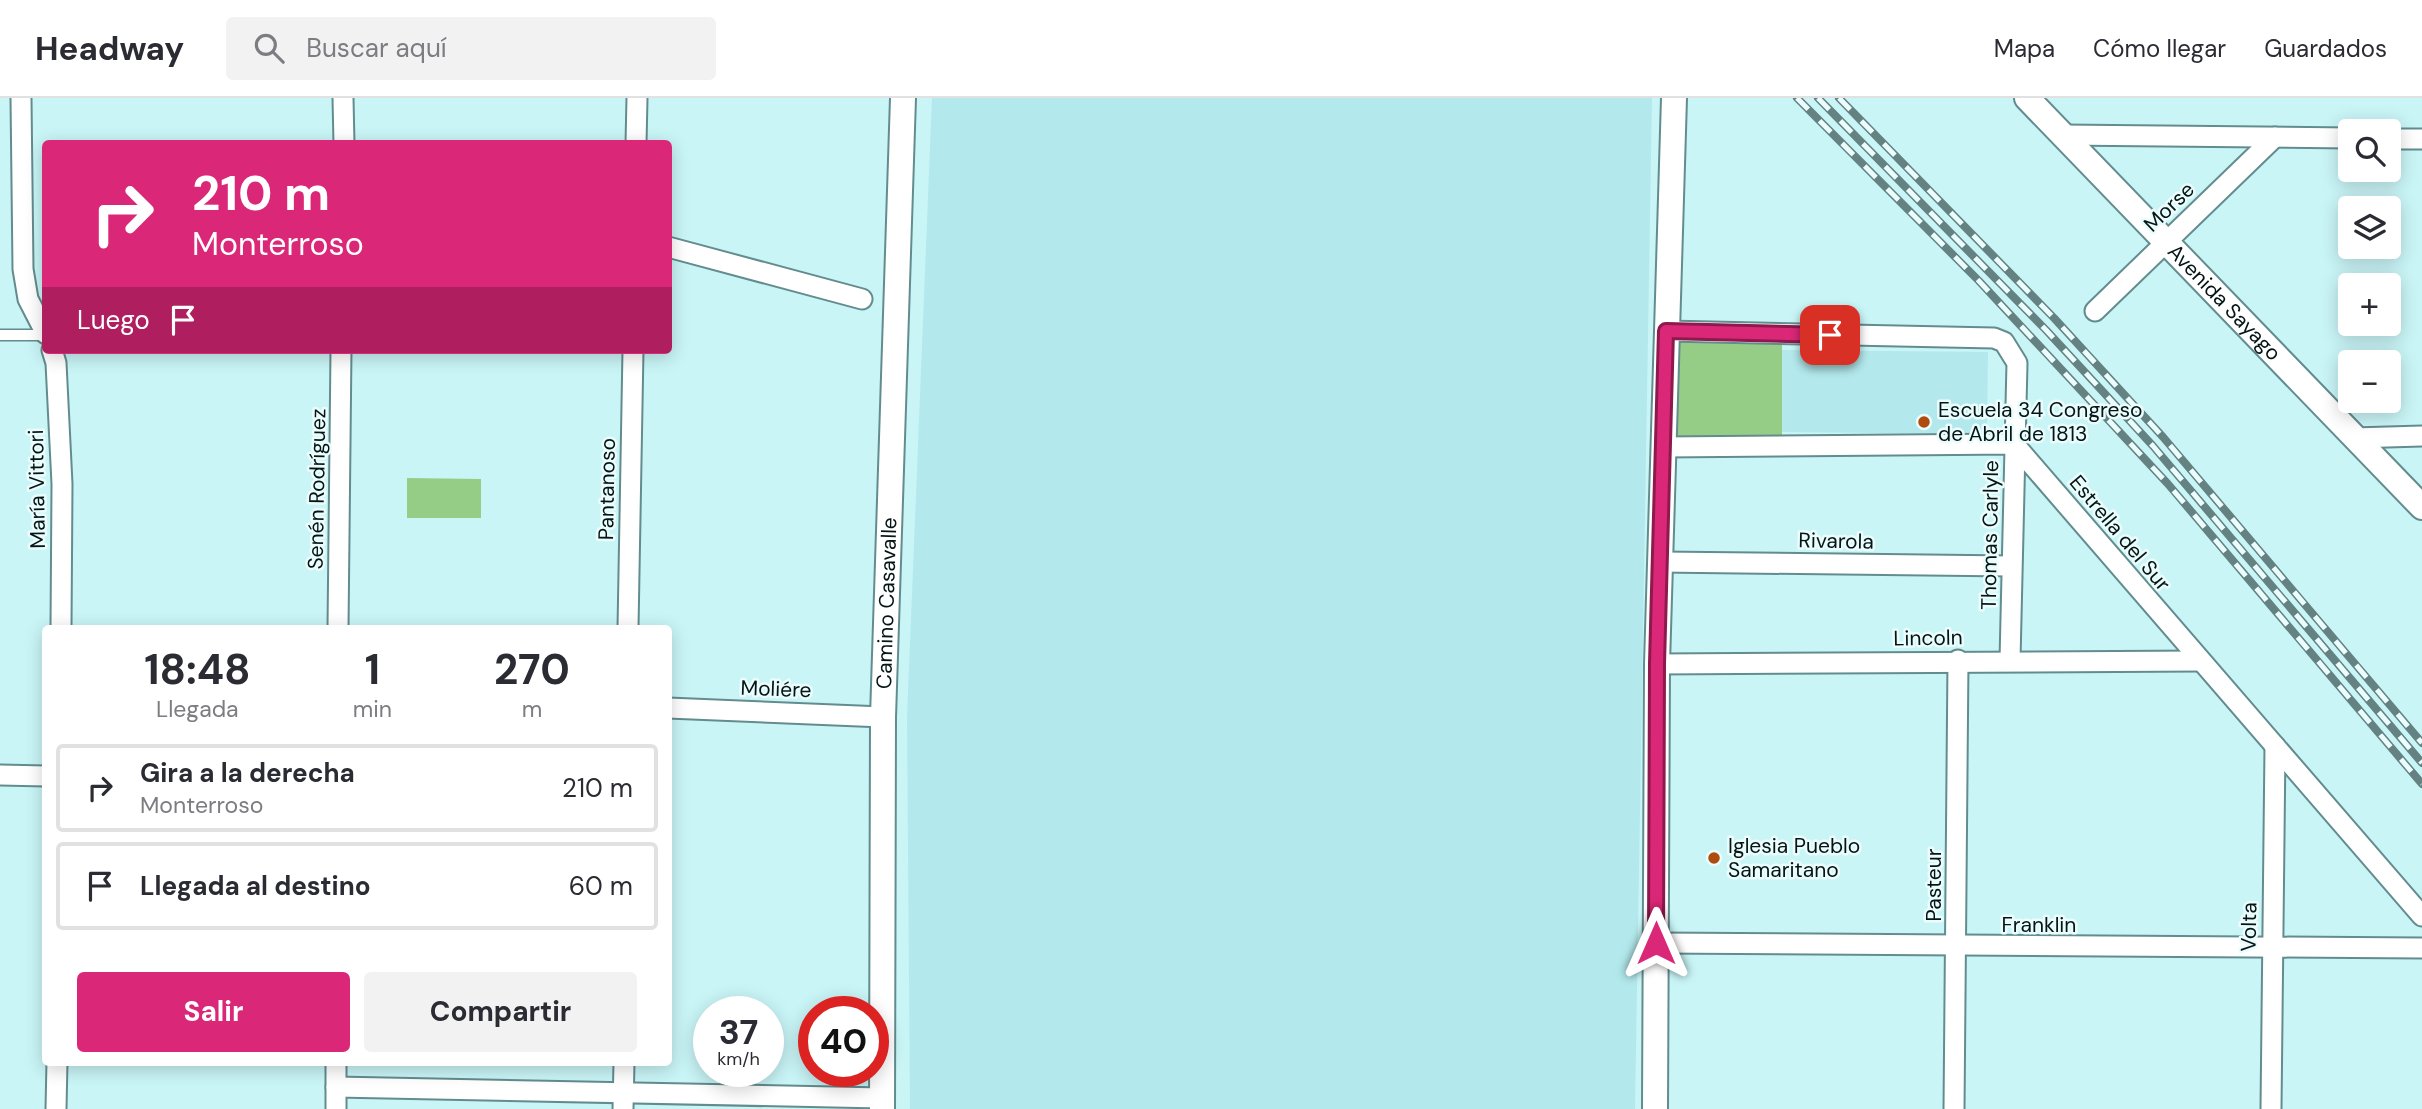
<!DOCTYPE html>
<html lang="es">
<meta charset="utf-8">
<style>
body{margin:0;font-family:"DM Sans",sans-serif;background:#f2f2f3;color:#2b2b33;height:100vh;display:flex;flex-direction:column;font-size:26px;white-space:nowrap}
*{box-sizing:border-box;margin:0}
p{font-size:23px;color:#7c7c81}
.icon{flex:none;width:38px;height:38px;fill:none;stroke:currentColor;stroke-width:2;stroke-linecap:round;stroke-linejoin:round}
.map{position:relative;flex:1;overflow:hidden}
.side{position:absolute;left:42px;top:527px;width:630px;height:441px;display:flex;flex-direction:column;background:#fff;border-radius:7px;box-shadow:0 4px 18px #0003}
.side>*{flex:none}
.top-card{position:absolute;left:42px;top:42px;width:630px;height:214px;border-radius:7px;box-shadow:0 4px 18px #0003;background:#db2777;color:#fff;overflow:hidden}
.tools{position:absolute;left:2338px;top:21px;display:grid;gap:14px}
.tools a{display:grid;place-items:center;width:63px;height:63px;border-radius:7px;background:#fff;box-shadow:0 4px 18px #0003;font-size:35px}
.speed{position:absolute;left:693px;top:898px;display:flex;gap:14px;font-size:35px;font-weight:700;text-align:center}
.speed>*{display:grid;place-content:center;width:91px;height:91px;border-radius:50%;background:#fff;box-shadow:0 4px 18px #0003;line-height:1}
.speed small{font-size:18px;font-weight:400}
.speed .limit{border:10px solid #d22;background:#fff;color:#111}
.pin{position:absolute;display:grid;place-items:center;width:60px;height:60px;color:#fff;margin:-30px;border-radius:14px;box-shadow:0 4px 10px #0006}
.me{position:absolute;width:77px;margin:-38px;rotate:0deg;stroke-linejoin:round;filter:drop-shadow(0 0 5px #0008)}
.turn{display:flex;align-items:center;gap:24px;height:147px;padding:0 35px;font-size:32px}
.turn .icon{width:91px;height:91px;stroke-width:2.5}
.turn b{display:block;font-size:49px;line-height:60px}
.then{display:flex;align-items:center;height:66px;padding:0 35px;background:#0003;gap:14px;font-size:26px}
.eta{display:flex;justify-content:space-evenly;align-items:center;height:119px;text-align:center}
.eta b{font-size:42px;font-weight:700;line-height:49px}
.action{display:flex;gap:14px;margin-top:auto;padding:14px 35px}
.action a{flex:1;height:80px;border-radius:7px;background:#db2777;color:#fff;font-size:28px;font-weight:700;line-height:80px;text-align:center}
.action a+a{background:#f2f2f3;color:#2b2b33}
ul{padding:0;list-style:none}
li{display:flex;align-items:center;gap:21px;height:88px;margin:0 14px 10px;padding:0 21px;border:4px solid #e1e1e2;border-radius:7px}
li div{flex:1}
li b{display:block;font-size:26px}
li em{font-style:normal}
header{display:flex;align-items:center;gap:42px;box-sizing:border-box;height:98px;padding:0 35px;background:#fff;border-bottom:2px solid #e1e1e2}
header strong{font-size:33px}
nav{display:flex;gap:38px;margin-inline-start:auto;font-size:24px}
.search{width:490px;height:63px;background:#f2f2f3;display:flex;align-items:center;gap:18px;box-sizing:border-box;padding:0 24px;border-radius:7px;color:#7c7c81;font-size:26px}
.map>svg:first-child{display:block}
.built{fill:#b3e9ec}
.green{fill:#96cd86}
.lines{fill:none;stroke-linecap:round;stroke-linejoin:round}
.service-casing{stroke:#638c8e;stroke-width:13}
.minor-casing{stroke:#638c8e;stroke-width:23}
.tertiary-casing{stroke:#638c8e;stroke-width:28}
.service{stroke:#fff;stroke-width:10}
.minor{stroke:#fff;stroke-width:19}
.tertiary{stroke:#fff;stroke-width:24}
.rail-casing{stroke:#658283;stroke-width:8}
.rail{stroke:#ebfcfd;stroke-width:5;stroke-dasharray:16;stroke-linecap:butt}
.route-casing{stroke:#8e194d;stroke-width:18}
.route{stroke:#db2777;stroke-width:12}
.poi-dot{fill:#ae4c0d;stroke:#ebfcfd;stroke-width:2.5}
.labels{text-anchor:middle;stroke-width:5;stroke-linejoin:round;paint-order:stroke}
.street-label{font-size:21px;fill:#051415;stroke:#ebfcfd}
.poi-label{font-size:21px;fill:#051415;stroke:#ebfcfd;text-anchor:start}
</style>
<header>
<strong>Headway</strong>
<div class="search"><svg class="icon" aria-label="search" viewBox="0 0 24 24"><circle cx="10" cy="10" r="6"/><path d="M15 15l6 6"/></svg>Buscar aquí</div>
<nav><a>Mapa</a><a>Cómo llegar</a><a>Guardados</a></nav>
</header>
<div class="map">
<svg width="2422" height="1011" viewBox="0 0 2422 1011">
<rect width="100%" height="100%" fill="#c9f5f7"/>
<!-- built -->
<g class="built">
<polygon points="932,0 1652,0 1635,1011 910,1011 907,620"/>
<polygon points="1782,252 1988,254 1987,336 1782,334"/>
</g>
<!-- green -->
<g class="green">
<polygon points="1678,243 1782,243 1782,342 1678,340 1675,337"/>
<polygon points="407,380 481,381 481,420 407,420"/>
</g>
<g class="lines">
<!-- service casing -->
<g class="service-casing">
<polyline id="service" points="0,237 46,237"/>
</g>
<!-- minor casing -->
<g class="minor-casing">
<g id="minor">
<polyline points="21,0 23,171 28,201 46,236"/>
<polyline points="343,0 344,46"/>
<polyline points="2063,37 2350,40"/>
<polyline points="2389,41 2422,41"/>
<polyline points="636,46 637,0"/>
<polyline points="668,149 862,201"/>
<polyline points="2095,213 2275,39"/>
<polyline points="1666,233 1994,240 2004,244 2017,265 2010,562"/>
<polyline points="52,252 56,265 62,386 61,530"/>
<polyline points="2353,340 2422,338"/>
<polyline points="1663,349 2014,346 2422,818"/>
<polyline points="1659,464 2011,468"/>
<polyline points="338,530 341,252"/>
<polyline points="628,530 633,252"/>
<polyline points="1657,566 2200,563"/>
<polyline points="668,610 883,619"/>
<polyline points="0,677 46,678"/>
<polyline points="1656,845 2422,850"/>
<polyline points="336,964 336,1011"/>
<polyline points="336,989 882,1000"/>
<polyline points="56,1011 57,964"/>
<polyline points="623,1011 624,964"/>
<polyline points="1954,1011 1958,562"/>
<polyline points="2271,1011 2275,648"/>
</g>
</g>
<!-- tertiary casing -->
<g class="tertiary-casing">
<g id="tertiary">
<path id="s1" d="M2027,0L2422,409"/>
<path id="s2" d="M882,1011L883,619L903,0"/>
<polyline points="1655,1011 1657,566 1674,0"/>
</g>
</g>
<!-- service -->
<use href="#service" class="service"/>
<!-- minor -->
<use href="#minor" class="minor"/>
<!-- tertiary -->
<use href="#tertiary" class="tertiary"/>
<!-- rail casing -->
<g class="rail-casing">
<g id="rail">
<polyline points="1797,0 1979,183 2168,386 2422,686"/>
<polyline points="1818,0 2046,232 2153,348 2422,665"/>
<polyline points="1839,0 2054,220 2163,339 2422,645"/>
</g>
</g>
<!-- rail -->
<use href="#rail" class="rail"/>
</g>
<g class="lines">
<!-- route casing -->
<g class="route-casing">
<polyline id="route" points="1656,845 1657,566 1666,233 1830,237"/>
</g>
<!-- route -->
<use href="#route" class="route"/>
</g>
<!-- markers -->
<g class="poi-dot">
<circle cx="1924" cy="324" r="7"/>
<circle cx="1714" cy="760" r="7"/>
</g>
<g class="labels">
<!-- street labels -->
<g class="street-label">
<text transform="translate(2169 109) rotate(-44)" y="7">Morse</text>
<text dy="7" stroke="none"><textPath href="#s1" startOffset="284">Avenida Sayago</textPath></text>
<text transform="translate(37 391) rotate(-91)" y="7">María Vittori</text>
<text transform="translate(317 391) rotate(-89)" y="7">Senén Rodríguez</text>
<text transform="translate(607 391) rotate(-89)" y="7">Pantanoso</text>
<text transform="translate(2120 435) rotate(50)" y="7">Estrella del Sur</text>
<text transform="translate(1990 437) rotate(-89)" y="7">Thomas Carlyle</text>
<text transform="translate(1836 443) rotate(1)" y="7">Rivarola</text>
<text dy="7" stroke="none"><textPath href="#s2" startOffset="506">Camino Casavalle</textPath></text>
<text transform="translate(1928 540) rotate(-1)" y="7">Lincoln</text>
<text transform="translate(776 591) rotate(2)" y="7">Moliére</text>
<text transform="translate(1934 787) rotate(-90)" y="7">Pasteur</text>
<text x="2039" y="834">Franklin</text>
<text transform="translate(2249 829) rotate(-89)" y="7">Volta</text>
</g>
<!-- poi labels -->
<g class="poi-label">
<text x="1938" y="319">Escuela 34 Congreso<tspan x="1938" dy="24">de Abril de 1813</tspan></text>
<text x="1728" y="755">Iglesia Pueblo<tspan x="1728" dy="24">Samaritano</tspan></text>
</g>
</g>
</svg>
<div class="tools">
<a><svg class="icon" aria-label="search" viewBox="0 0 24 24"><circle cx="10" cy="10" r="6"/><path d="M15 15l6 6"/></svg></a>
<a><svg class="icon" aria-label="layers" viewBox="0 0 24 24"><path d="M12 4l9 5-9 5-9-5zM3 14l9 5 9-5"/></svg></a>
<a>+</a>
<a>−</a>
</div>
<div class="speed"><div>37<small>km/h</small></div><div class="limit">40</div></div>
<div class="pin" style="left:1830px;top:237px;background:#d93025"><svg class="icon" aria-label="arrive" viewBox="0 0 24 24"><path d="M6 21V4h12l-3 4 3 4H6"/></svg></div>
<svg class="me" style="left:1656px;top:845px" viewBox="-20 -20 40 40"><path d="M0-17L14 15 0 8-14 15z" fill="#db2777" stroke="#fff" stroke-width="4"/></svg>
<div class="top-card">
<div class="turn"><svg class="icon" aria-label="right" viewBox="0 0 24 24"><path d="M7 20v-9h11M14 6l5 5-5 5"/></svg><div><b>210 m</b>Monterroso</div></div>
<div class="then">Luego<svg class="icon" aria-label="arrive" viewBox="0 0 24 24"><path d="M6 21V4h12l-3 4 3 4H6"/></svg></div>
</div>
<section class="side">
<div class="eta">
<div><b>18:48</b><p>Llegada</p></div>
<div><b>1</b><p>min</p></div>
<div><b>270</b><p>m</p></div>
</div>
<ul>
<li><svg class="icon" aria-label="right" viewBox="0 0 24 24"><path d="M7 20v-9h11M14 6l5 5-5 5"/></svg><div><b>Gira a la derecha</b><p>Monterroso</p></div><em>210 m</em></li>
<li><svg class="icon" aria-label="arrive" viewBox="0 0 24 24"><path d="M6 21V4h12l-3 4 3 4H6"/></svg><div><b>Llegada al destino</b></div><em>60 m</em></li>
</ul>
<div class="action"><a>Salir</a><a>Compartir</a></div>
</section>
</div>
